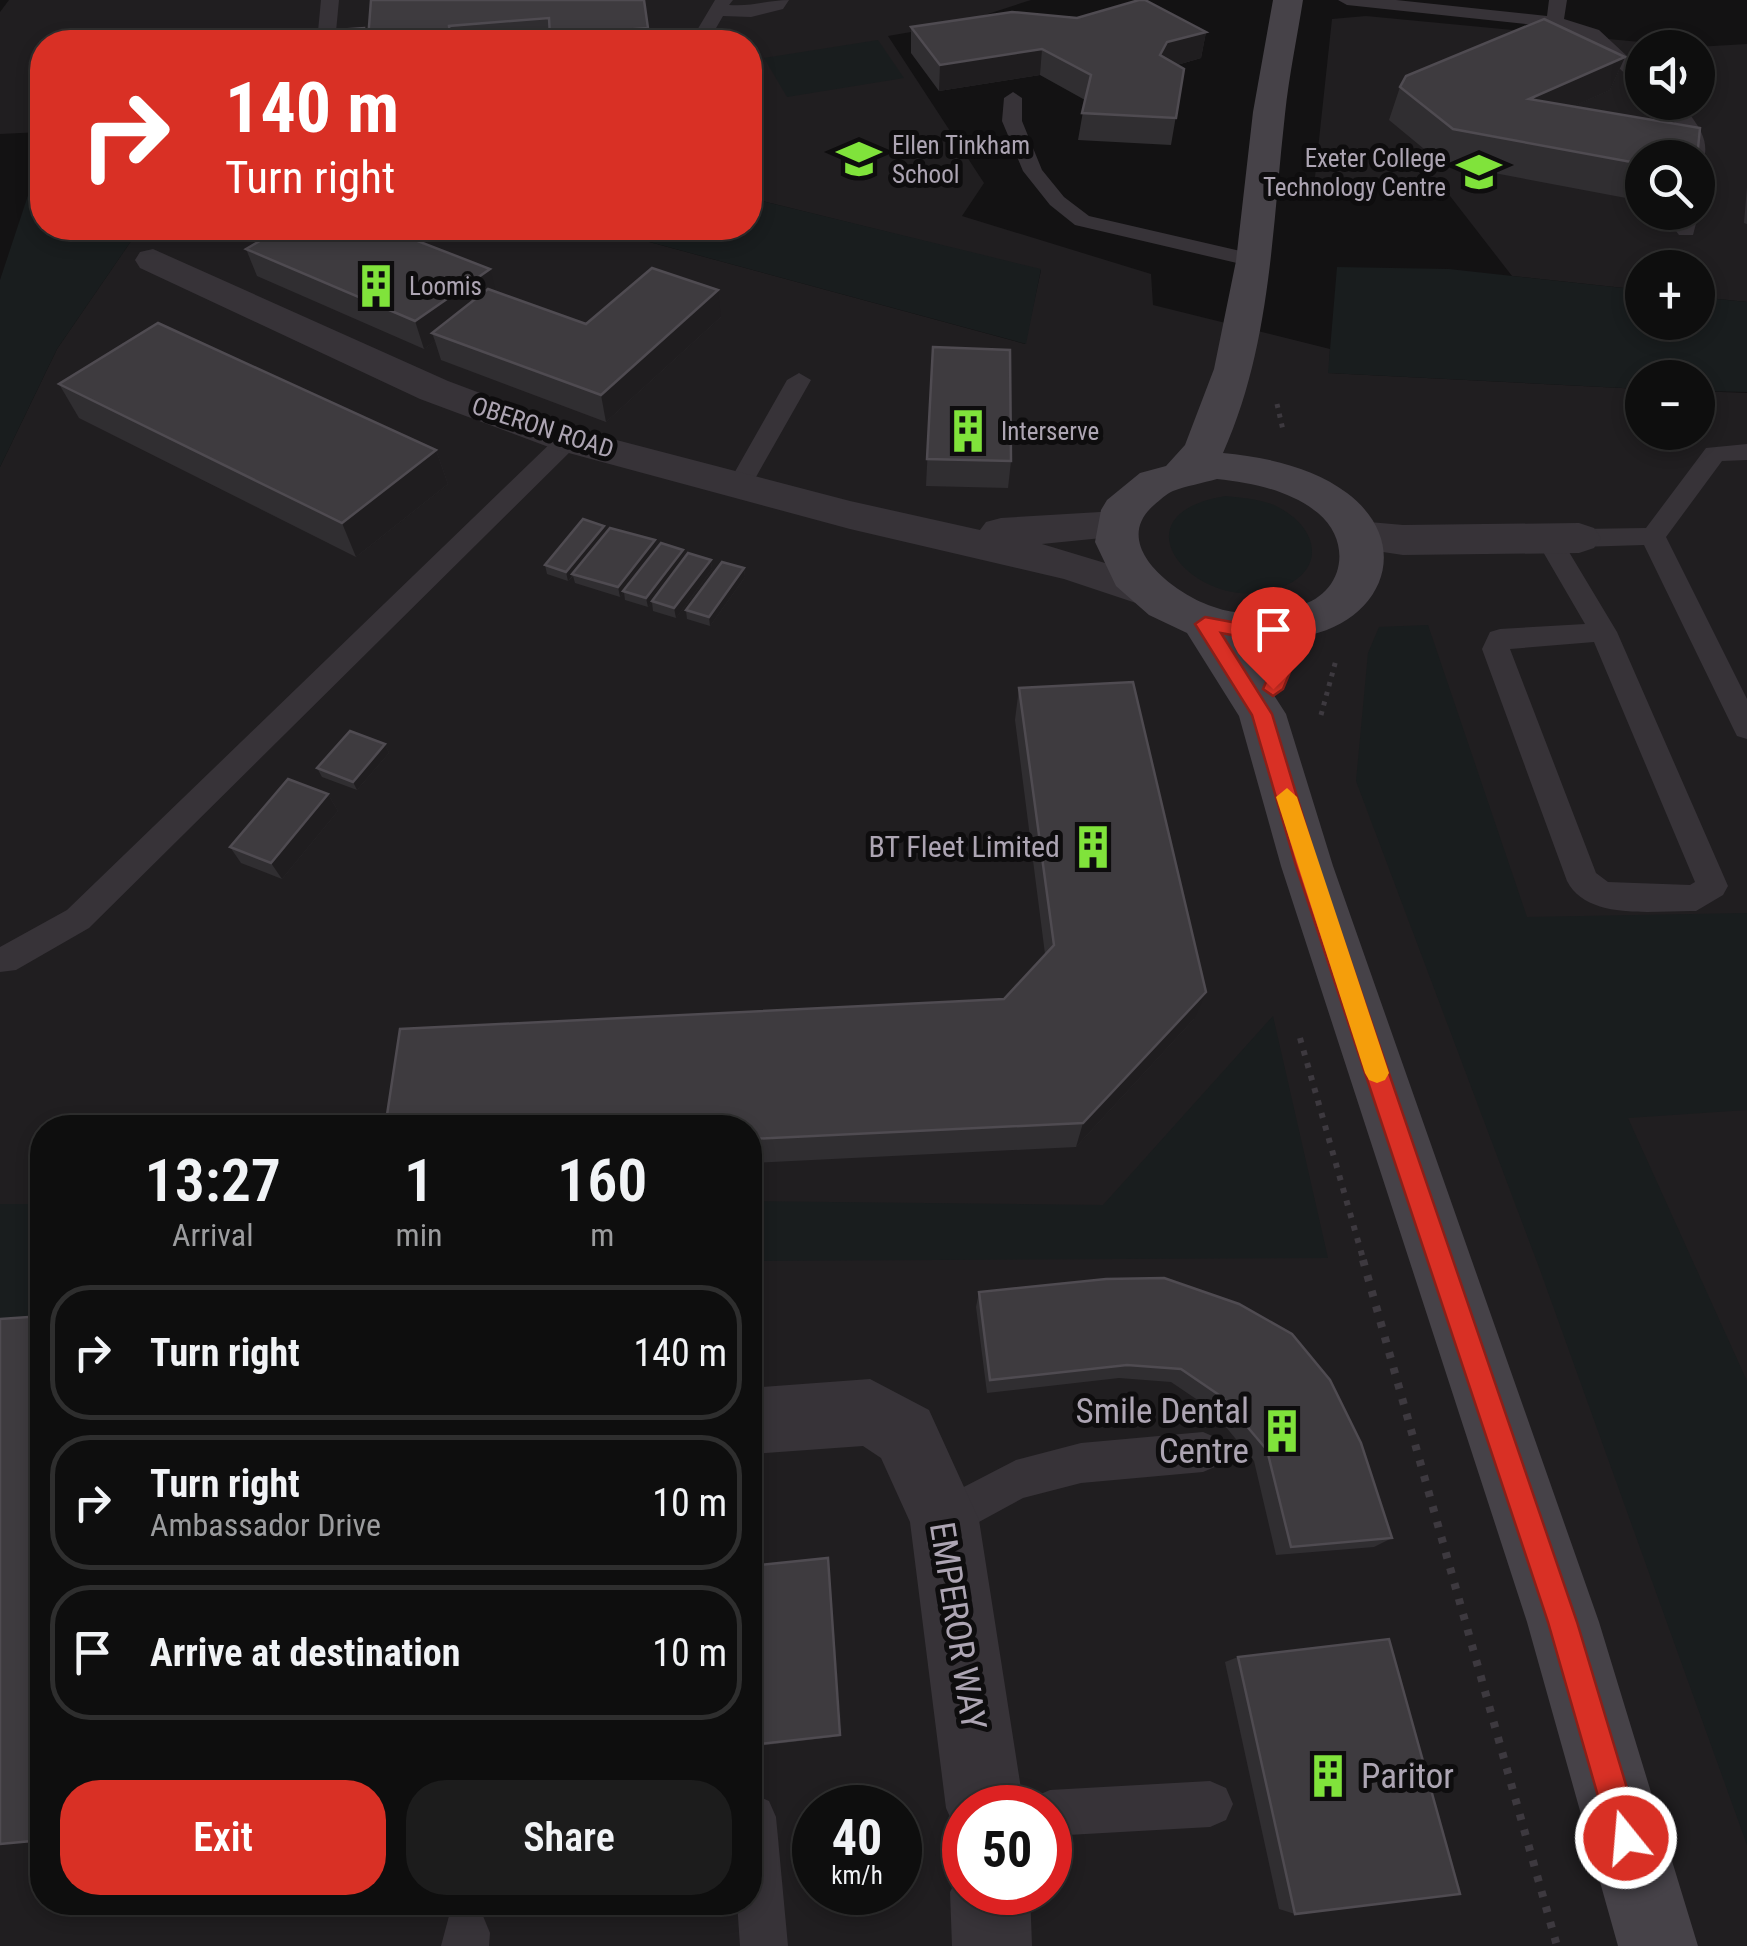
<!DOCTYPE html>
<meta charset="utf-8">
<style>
body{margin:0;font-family:"Roboto Condensed",sans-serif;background:#1c1c1c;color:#f1f3f6;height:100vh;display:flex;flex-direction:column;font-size:38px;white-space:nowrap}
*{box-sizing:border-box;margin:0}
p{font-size:32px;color:#9b9c9e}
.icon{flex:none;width:55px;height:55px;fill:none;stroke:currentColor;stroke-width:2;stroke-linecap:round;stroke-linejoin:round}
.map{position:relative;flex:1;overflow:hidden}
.side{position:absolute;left:30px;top:1115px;width:732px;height:800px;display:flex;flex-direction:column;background:#0e0e0e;border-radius:40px;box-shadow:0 5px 15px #0003,0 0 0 2px #2e2e2e}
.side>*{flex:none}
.guide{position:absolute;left:30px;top:30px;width:732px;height:210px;border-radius:40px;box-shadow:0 5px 15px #0003,0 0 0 2px #2e2e2e;background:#d93025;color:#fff;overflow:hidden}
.fabs{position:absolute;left:1625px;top:30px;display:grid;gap:20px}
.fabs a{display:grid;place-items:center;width:90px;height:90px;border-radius:50%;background:#0e0e0e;box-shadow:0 5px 15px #0003,0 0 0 2px #2e2e2e;font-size:50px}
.speed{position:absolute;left:792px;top:1785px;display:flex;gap:20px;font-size:50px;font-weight:700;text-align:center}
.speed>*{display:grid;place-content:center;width:130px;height:130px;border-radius:50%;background:#0e0e0e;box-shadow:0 5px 15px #0003,0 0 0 2px #2e2e2e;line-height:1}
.speed small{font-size:25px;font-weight:400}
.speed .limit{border:15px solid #d22;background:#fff;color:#111}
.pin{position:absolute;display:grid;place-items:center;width:85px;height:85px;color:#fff;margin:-102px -42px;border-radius:50% 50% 50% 0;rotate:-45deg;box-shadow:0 0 10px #0007}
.pin .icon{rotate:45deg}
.me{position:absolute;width:110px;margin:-55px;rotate:343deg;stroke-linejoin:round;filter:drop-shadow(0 0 8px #0008)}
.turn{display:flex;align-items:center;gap:35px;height:210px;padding:0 30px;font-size:45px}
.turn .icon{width:130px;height:130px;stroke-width:2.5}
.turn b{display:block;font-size:70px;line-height:85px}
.eta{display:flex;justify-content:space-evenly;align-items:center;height:170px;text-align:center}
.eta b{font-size:60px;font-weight:600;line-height:70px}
.cta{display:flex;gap:20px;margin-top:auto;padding:20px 30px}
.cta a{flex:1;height:115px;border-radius:40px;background:#d93025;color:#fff;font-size:40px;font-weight:600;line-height:115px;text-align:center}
.cta a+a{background:#1c1c1c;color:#f1f3f6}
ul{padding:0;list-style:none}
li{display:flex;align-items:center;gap:30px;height:135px;margin:0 20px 15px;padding:0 10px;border:5px solid #2e2e2e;border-radius:40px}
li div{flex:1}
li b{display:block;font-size:38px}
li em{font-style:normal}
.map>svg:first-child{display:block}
.built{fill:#201e20;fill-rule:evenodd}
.green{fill:#191d1e}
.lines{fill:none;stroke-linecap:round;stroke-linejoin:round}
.path-far2{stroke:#3d393f;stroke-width:5;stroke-dasharray:4 6;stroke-linecap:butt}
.path-far1{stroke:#3d393f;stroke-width:6;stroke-dasharray:5 8;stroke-linecap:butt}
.path{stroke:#3d393f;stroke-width:8;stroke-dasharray:6 10;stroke-linecap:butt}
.service{fill:#373338;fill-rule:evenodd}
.minor{fill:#373338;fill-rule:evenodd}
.secondary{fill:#464248;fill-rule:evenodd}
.wall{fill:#302e31}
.shaded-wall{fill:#1f1d1f}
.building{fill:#3e3b3f;stroke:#4f4b51;stroke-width:2.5}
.route{fill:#d93025;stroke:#8d1f18;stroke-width:2.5}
.slow{fill:#f59e0b}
.labels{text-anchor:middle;stroke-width:10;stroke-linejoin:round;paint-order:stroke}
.far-poi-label{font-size:25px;fill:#ada5b3;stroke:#0e0d0e;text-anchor:start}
.far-street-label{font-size:25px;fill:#ada5b3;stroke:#0e0d0e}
.poi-label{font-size:30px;fill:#ada5b3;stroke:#0e0d0e;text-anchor:end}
.near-poi-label{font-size:35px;fill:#ada5b3;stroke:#0e0d0e;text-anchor:end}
.near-street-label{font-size:35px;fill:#ada5b3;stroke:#0e0d0e}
</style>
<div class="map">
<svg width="1747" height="1946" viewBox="0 0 1747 1946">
<rect width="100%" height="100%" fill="#131213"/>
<!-- built -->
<g class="built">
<path d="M9,0H1031L957,24L888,36L984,183L962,216L1151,274L1153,305L1330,349L1329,373L1642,389V432H1698V391L1747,393V1946H0V467L57,349L140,228H598L1025,344L1041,270L750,198V42H42V132L0,134V12ZM42,1128H750V1902H42ZM815,1808H900V1892H815ZM965,1808H1050V1892H965Z"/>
<path d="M1366,16L1693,47L1642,48V102H1698L1696,47L1747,44V302L1698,297V268H1642V290L1512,276L1450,196L1314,186L1332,19ZM1642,158H1698V212H1642Z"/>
</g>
<!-- green -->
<g class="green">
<polygon points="878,40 904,78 787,97 764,58"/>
<polygon points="42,153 42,228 140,228 57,349 0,467 0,280"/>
<polygon points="750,198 1041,269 1026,344 598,228 750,228"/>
<polygon points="1337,267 1449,269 1642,290 1642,322 1698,322 1698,297 1747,302 1747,392 1698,391 1698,378 1642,378 1642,389 1328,373"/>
<path d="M1226,496C1244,498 1262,499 1278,507C1320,529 1327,572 1277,589C1199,616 1107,515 1226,496Z"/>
<polygon points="1428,625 1527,917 1747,913 1747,1110 1628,1118 1747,1381 1747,1845 1540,1270 1356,781 1368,653 1379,627"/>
<polygon points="1273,1016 1328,1258 750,1261 750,1201 1103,1205"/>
<polygon points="0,1204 42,1204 42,1316 0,1320"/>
</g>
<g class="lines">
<!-- path-far2 -->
<g class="path-far2">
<polyline points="1277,404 1283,430"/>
<polyline points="1321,715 1336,660"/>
</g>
<!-- path-far1 -->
<polyline class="path-far1" points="1300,1038 1364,1262"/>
<!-- path -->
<polyline class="path" points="1363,1260 1557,1946"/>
<!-- service -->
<g class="service">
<polygon points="321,0 339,0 335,42 317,42"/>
<path d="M715,0H733L729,5C751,7 768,0 789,0L783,9L751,17L723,16L708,42H690Z"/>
<polygon points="1338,0 1396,0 1547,16 1549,0 1567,0 1564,19 1599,30 1642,70 1642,84 1635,83 1587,38 1553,27 1347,5"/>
<polygon points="1013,92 1022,98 1022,121 1042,170 1064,197 1089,216 1262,256 1265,261 1254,267 1075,225 1050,205 1023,171 1002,121 1004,98"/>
<path d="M1659,102H1679C1694,119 1712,139 1703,162L1698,164V158H1686L1683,134Z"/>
<polygon points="1698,209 1699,212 1693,235 1679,235 1676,231 1679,212 1698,212"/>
<polygon points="799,373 811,380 752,484 749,490 731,490 728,484 787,380"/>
<polygon points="568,432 580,440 577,445 89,928 16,970 0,972 0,947 67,910 559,435"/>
<polygon points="1747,444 1747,460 1722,461 1666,537 1747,699 1747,739 1737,736 1733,728 1644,545 1579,547 1566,538 1579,529 1646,528 1706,448"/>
<path d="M1548,529L1557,532L1617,632L1728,886L1723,895L1696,911C1657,910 1588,922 1567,881L1482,649L1490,632L1500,629L1585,624L1535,538ZM1594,642L1695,882L1690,885L1608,882L1596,873L1510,649Z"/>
<polygon points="1203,1432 1217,1438 1223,1452 1217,1466 1203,1472 1081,1483 1023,1498 944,1541 929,1535 923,1520 929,1505 1016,1460 1081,1443"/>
<polygon points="1210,1781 1226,1788 1233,1804 1226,1820 1210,1827 1050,1836 1050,1808 1029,1808 1034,1797 1050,1790"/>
<polygon points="753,1794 769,1801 776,1817 788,1946 740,1946 737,1902 750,1902"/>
<polygon points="466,1909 483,1916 490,1933 489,1946 441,1946 449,1916"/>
</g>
<!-- minor -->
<g class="minor">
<polygon points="153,249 448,381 582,431 850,501 980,530 986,522 1001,518 1117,511 1132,515 1139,525 1132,535 1042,544 1158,579 1164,590 1158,601 1142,605 1064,579 850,529 554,449 420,399 140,268 135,260 140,252"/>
<polygon points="1358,521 1403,525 1579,523 1594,528 1601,538 1594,548 1579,553 1403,555 1343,546 1336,536 1343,526"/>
<polygon points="870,1379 929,1410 979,1520 1024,1808 965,1808 965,1838 958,1835 946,1808 910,1522 881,1458 863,1446 750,1454 750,1388"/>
<polygon points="965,1863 965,1892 1030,1892 1032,1946 952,1946 950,1892"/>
</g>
<!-- secondary -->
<path class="secondary" d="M1273,0H1303C1297,38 1289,76 1285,114C1272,229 1271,346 1223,453C1265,457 1313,467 1347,493C1413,543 1384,618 1310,635C1286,641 1266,647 1241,644L1286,714L1333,866L1599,1622L1698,1946H1618L1527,1622L1281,866L1239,716L1187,633L1149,615L1116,586L1095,542L1101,510L1107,500L1140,473L1166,466L1185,445L1214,369L1236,261L1253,112ZM1217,479C1253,483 1289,490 1318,513C1354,543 1343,596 1297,606C1270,612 1241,617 1214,607C1176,595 1108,545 1154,505C1160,500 1166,494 1173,491C1186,486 1203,483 1217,479Z"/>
</g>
<!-- wall -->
<g class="wall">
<polygon points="371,0 644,0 650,42 319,42 368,40"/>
<polygon points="911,27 1206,32 1201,58 1177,65 1184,69 1171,145 1078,140 1085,100 1040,75 939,91 911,53"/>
<polygon points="1625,57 1610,90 1574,106 1642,158 1642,201 1441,163 1389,120 1400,87"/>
<polygon points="1747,187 1747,224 1744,223"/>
<polygon points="246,249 495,291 586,324 721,317 606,422 441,360 435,341 424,349 257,276"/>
<polygon points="933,347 1011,461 1008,488 926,486"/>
<polygon points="59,384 436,450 448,484 356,557 79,418"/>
<polygon points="606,533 684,559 711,560 712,569 676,618 653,611 652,602 648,607 625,600 624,592 620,597 575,583 573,576 568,581 547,574 545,565"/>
<polygon points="744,568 745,577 710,626 687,619 686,610"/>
<polygon points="1019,688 1194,1019 1076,1147 750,1163 750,1128 1004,999 1045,954 1015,720"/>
<polygon points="385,744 389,753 357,790 322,777 317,768"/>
<polygon points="328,794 338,811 282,879 241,863 230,847"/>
<polygon points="1106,1279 1392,1538 1374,1547 1276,1555 1254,1461 1211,1409 1171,1382 1119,1378 987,1393 976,1307 979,1292"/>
<polygon points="750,1566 829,1566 842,1736 750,1747"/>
<polygon points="1238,1657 1295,1914 1279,1909 1225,1662"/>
</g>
<!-- shaded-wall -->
<g class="shaded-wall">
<polygon points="364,28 368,40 368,42 362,42"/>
<polygon points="1206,32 1201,58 1163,69 1160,55 1167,42"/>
<polygon points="1042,49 1040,75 939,91 940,65"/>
<polygon points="1625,57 1610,90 1516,132 1529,99"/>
<polygon points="490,269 497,296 432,333 435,341 424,349 415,321"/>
<polygon points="718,290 721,317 606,422 601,395"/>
<polygon points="436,450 448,484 356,557 342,523"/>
<polygon points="604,526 606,535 568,581 566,572"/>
<polygon points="655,540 657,550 620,597 618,587"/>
<polygon points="683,550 684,560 648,607 646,598"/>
<polygon points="711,560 712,569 676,618 674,608"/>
<polygon points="744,568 745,577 710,626 709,617"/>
<polygon points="385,744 389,753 357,790 353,782"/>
<polygon points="328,794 338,811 282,879 271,863"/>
<polygon points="1206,992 1194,1019 1076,1147 1083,1123"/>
<polygon points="828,1558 829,1566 842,1736 840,1735"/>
</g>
<!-- building -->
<g class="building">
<polygon points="371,0 644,0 648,28 550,36 549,18 449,26 450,34 368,40"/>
<polygon points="1139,0 1145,0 1206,32 1167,42 1160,55 1184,69 1176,118 1082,113 1091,75 1042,49 940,65 911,27 1012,12 1077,18"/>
<polygon points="1544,19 1625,57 1529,99 1700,128 1697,158 1642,158 1642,164 1453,129 1400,87 1406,76"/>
<polygon points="364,28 362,42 319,42 322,31"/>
<polygon points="282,228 384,228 490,269 415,321 246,249"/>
<polygon points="652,268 718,290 601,395 432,333 488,289 586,324"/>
<polygon points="158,323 436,450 342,523 59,384"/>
<polygon points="933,347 1010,350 1011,461 927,459"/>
<polygon points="583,519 604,526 566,572 545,565"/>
<polygon points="610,528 655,540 618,587 572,574"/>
<polygon points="661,543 683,550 646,598 623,591"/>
<polygon points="688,553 711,560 674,608 652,601"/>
<polygon points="722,562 744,568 709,617 686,610"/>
<polygon points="1133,682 1206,992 1083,1123 750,1139 750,1128 385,1128 400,1029 1004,999 1054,945 1019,688"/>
<polygon points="350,731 385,744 353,782 317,768"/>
<polygon points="288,779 328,794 271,863 230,847"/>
<polygon points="1164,1278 1239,1304 1292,1334 1330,1380 1361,1443 1392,1538 1291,1547 1267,1450 1222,1397 1181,1369 1127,1365 990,1380 979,1292 1106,1279"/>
<polygon points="42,1316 42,1840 0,1844 0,1319"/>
<polygon points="828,1558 840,1735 750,1745 750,1566"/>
<polygon points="1389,1639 1460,1894 1295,1914 1238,1657"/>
</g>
<!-- route -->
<polygon class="route" points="1205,617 1237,623 1299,619 1309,626 1283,689 1273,696 1263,689 1287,633 1237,636 1221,633 1272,714 1318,866 1577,1622 1642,1838 1637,1849 1626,1854 1615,1849 1610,1838 1548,1622 1296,866 1252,715 1195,624"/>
<!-- slow -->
<polygon class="slow" points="1287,788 1297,797 1389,1073 1385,1080 1377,1083 1369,1080 1365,1073 1276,797"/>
<!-- icons -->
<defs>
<g id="school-bare" transform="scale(3.45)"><path d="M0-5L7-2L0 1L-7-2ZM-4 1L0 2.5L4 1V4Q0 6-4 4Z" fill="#80e33b" stroke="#0e0d0e" stroke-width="2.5" paint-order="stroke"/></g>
<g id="university-bare" transform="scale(3.45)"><path d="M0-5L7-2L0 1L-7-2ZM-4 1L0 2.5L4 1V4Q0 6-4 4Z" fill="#80e33b" stroke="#0e0d0e" stroke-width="2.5" paint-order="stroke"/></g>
<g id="building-bare" transform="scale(3.45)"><path d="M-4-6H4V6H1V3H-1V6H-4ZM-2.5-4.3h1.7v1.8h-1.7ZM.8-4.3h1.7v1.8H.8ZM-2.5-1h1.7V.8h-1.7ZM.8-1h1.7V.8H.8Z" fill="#80e33b" stroke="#0e0d0e" stroke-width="2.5" paint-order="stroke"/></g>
</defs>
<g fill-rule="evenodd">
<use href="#school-bare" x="859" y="159"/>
<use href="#university-bare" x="1479" y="172"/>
<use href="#building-bare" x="376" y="286"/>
<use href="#building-bare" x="968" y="431"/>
<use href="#building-bare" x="1093" y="847"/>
<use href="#building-bare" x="1282" y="1431"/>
<use href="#building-bare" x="1328" y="1776"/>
</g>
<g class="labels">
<!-- far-poi labels -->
<g class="far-poi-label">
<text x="892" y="154">Ellen Tinkham<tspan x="892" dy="29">School</tspan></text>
<text x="1446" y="167" text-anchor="end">Exeter College<tspan x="1446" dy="29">Technology Centre</tspan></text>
<text x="409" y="295">Loomis</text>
<text x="1001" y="440">Interserve</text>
</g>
<!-- far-street labels -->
<g class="far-street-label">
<text transform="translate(543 427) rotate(18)" y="9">OBERON ROAD</text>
</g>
<!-- poi labels -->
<g class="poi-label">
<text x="1060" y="857">BT Fleet Limited</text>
</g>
<!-- near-poi labels -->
<g class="near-poi-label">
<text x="1249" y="1423">Smile Dental<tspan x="1249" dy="40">Centre</tspan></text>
<text x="1361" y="1788" text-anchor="start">Paritor</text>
</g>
<!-- near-street labels -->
<g class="near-street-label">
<text transform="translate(958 1626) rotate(81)" y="12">EMPEROR WAY</text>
</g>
</g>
</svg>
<div class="fabs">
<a><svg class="icon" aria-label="sound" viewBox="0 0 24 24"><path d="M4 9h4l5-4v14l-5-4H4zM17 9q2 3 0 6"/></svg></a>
<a><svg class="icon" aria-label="search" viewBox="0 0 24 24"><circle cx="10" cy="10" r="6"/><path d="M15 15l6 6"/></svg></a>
<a>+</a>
<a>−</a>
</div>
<div class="speed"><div>40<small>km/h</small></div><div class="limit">50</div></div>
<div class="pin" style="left:1273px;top:689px;background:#d93025"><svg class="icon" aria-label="arrive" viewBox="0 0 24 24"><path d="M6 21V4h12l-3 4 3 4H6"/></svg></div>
<svg class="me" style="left:1626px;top:1838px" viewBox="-20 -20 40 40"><circle r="17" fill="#d93025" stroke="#fff" stroke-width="3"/><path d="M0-11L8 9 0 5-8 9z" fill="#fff"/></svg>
<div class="guide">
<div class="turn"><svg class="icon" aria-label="right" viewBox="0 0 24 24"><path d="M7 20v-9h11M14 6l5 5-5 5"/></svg><div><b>140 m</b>Turn right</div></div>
</div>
<section class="side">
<div class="eta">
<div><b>13:27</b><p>Arrival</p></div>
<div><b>1</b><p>min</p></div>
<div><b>160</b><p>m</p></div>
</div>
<ul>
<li><svg class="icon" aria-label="right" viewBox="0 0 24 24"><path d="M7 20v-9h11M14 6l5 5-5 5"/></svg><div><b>Turn right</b></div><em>140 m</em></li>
<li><svg class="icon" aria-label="right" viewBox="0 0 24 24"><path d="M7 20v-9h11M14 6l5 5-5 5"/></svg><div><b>Turn right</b><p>Ambassador Drive</p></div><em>10 m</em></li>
<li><svg class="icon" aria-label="arrive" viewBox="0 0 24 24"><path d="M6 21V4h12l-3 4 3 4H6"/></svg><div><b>Arrive at destination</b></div><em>10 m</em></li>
</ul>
<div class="cta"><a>Exit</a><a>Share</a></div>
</section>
</div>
